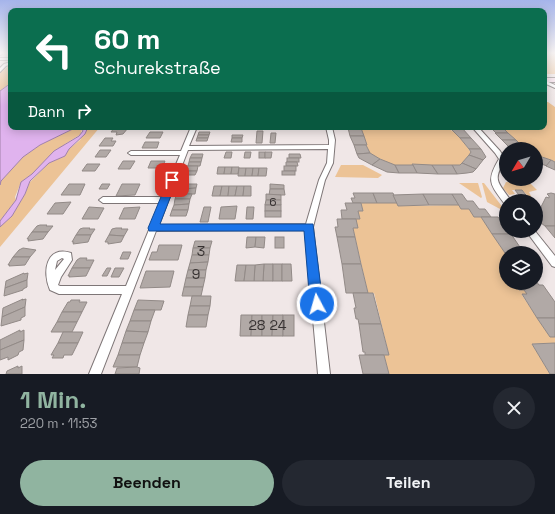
<!DOCTYPE html>
<html lang="de">
<meta charset="utf-8">
<style>
body{margin:0;font-family:"Space Grotesk",sans-serif;background:#242831;color:#f1f3f6;height:100vh;display:flex;flex-direction:column;font-size:15px;white-space:nowrap}
*{box-sizing:border-box;margin:0}
p{font-size:13px;color:#9ea1a6}
.icon{flex:none;width:22px;height:22px;fill:none;stroke:currentColor;stroke-width:2;stroke-linecap:round;stroke-linejoin:round}
.map{position:relative;height:374px;overflow:hidden}
.drawer{display:flex;flex-direction:column;background:#171b24;flex:1}
.drawer>*{flex:none}
.top-card{position:absolute;left:8px;top:8px;width:539px;height:122px;border-radius:8px;box-shadow:0 2px 10px #0003;background:#0b6e4f;color:#fff;overflow:hidden}
.needle{width:26px;rotate:232deg}
.fabs{position:absolute;left:499px;top:142px;display:grid;gap:8px}
.fabs a{display:grid;place-items:center;width:44px;height:44px;border-radius:50%;background:#171b24;box-shadow:0 2px 10px #0003;font-size:20px}
.pin{position:absolute;display:grid;place-items:center;width:34px;height:34px;color:#fff;margin:-17px;border-radius:8px;box-shadow:0 2px 6px #0006}
.me{position:absolute;width:44px;margin:-22px;rotate:354deg;stroke-linejoin:round;filter:drop-shadow(0 0 3px #0008)}
.turn{display:flex;align-items:center;gap:14px;height:84px;padding:0 20px;font-size:18px}
.turn .icon{width:52px;height:52px;stroke-width:2.5}
.turn b{display:block;font-size:28px;line-height:34px}
.then{display:flex;align-items:center;height:38px;padding:0 20px;background:#0003;gap:8px;font-size:15px}
.round{display:grid;place-items:center;flex:none;width:42px;height:42px;border-radius:21px;background:#242831}
.overview{display:flex;align-items:center;justify-content:space-between;height:68px;padding:0 20px}
h1{font-size:24px;font-weight:700;line-height:30px;color:#90b4a0}
.button{display:flex;gap:8px;margin-top:auto;padding:8px 20px}
.button a{flex:1;height:46px;border-radius:24px;background:#90b4a0;color:#111;font-size:16px;font-weight:700;line-height:46px;text-align:center}
.button a+a{background:#242831;color:#f1f3f6}
.map>svg:first-child{display:block}
.green{fill:#ecc396}
.water{fill:#e0b3ee;stroke:#a181aa}
.building{fill:#b1a9a6;stroke:#928a87}
.lines{fill:none;stroke-linecap:round;stroke-linejoin:round}
.street-casing{stroke:#7e7677;stroke-width:2}
.secondary-casing{stroke:#7e7677;stroke-width:2}
.street{fill:#fff;fill-rule:evenodd}
.secondary{fill:#f6e0ec;fill-rule:evenodd}
.route{fill:#1a73e8;stroke:#114b97}
.labels{text-anchor:middle;stroke-width:3;stroke-linejoin:round;paint-order:stroke}
.number-label{font-size:12px;fill:#373232}
.near-number-label{font-size:14px;fill:#373232}
</style>
<div class="map">
<svg width="555" height="374" viewBox="0 0 555 374">
<rect width="100%" height="100%" fill="#f0e7e7"/>
<!-- green -->
<g class="green">
<rect x="544" y="53" width="11" height="21"/>
<polygon points="11,64 11,83 0,91 0,73"/>
<polygon points="544,102 548,102 555,107 555,162 536,155 536,149 524,149 502,127 544,127"/>
<polygon points="77,127 82,129 81,134 65,144 64,146 57,149 32,174 21,182 15,197 16,200 0,221 0,185 1,181 23,157 40,145"/>
<polygon points="88,127 100,127 0,247 0,227 12,216 25,194 30,182 49,163 65,156 69,149 80,140"/>
<path d="M359,127H446C455,131 466,144 471,153L460,165H392L370,154Z"/>
<polygon points="341,165 363,165 382,175 378,178 335,177"/>
<polygon points="506,182 530,183 537,190 529,192 532,198 529,197 522,190 512,190 515,194 509,195 503,188"/>
<polygon points="459,183 478,183 482,197 481,198"/>
<polygon points="482,183 484,183 504,209 500,209 487,202"/>
<polygon points="361,203 397,203 398,206 459,205 461,209 469,209 481,217 506,254 506,283 514,283 519,290 524,290 527,294 522,295 550,337 555,337 555,343 532,344 550,374 389,374 384,355 389,355 374,293 368,293 353,228 356,219 360,219 358,211 363,211"/>
</g>
<!-- water -->
<polygon class="water" points="11,83 11,127 88,127 85,134 69,149 65,156 49,163 30,181 25,194 12,216 0,227 0,221 16,200 21,182 32,174 54,151 79,136 83,131 82,129 77,127 40,145 23,157 1,181 0,185 0,91"/>
<!-- building -->
<g class="building">
<polygon points="115,127 128,128 123,134 116,135 117,132 111,132"/>
<polygon points="490,127 502,127 508,133 496,133"/>
<polygon points="348,128 361,128 364,136 350,136"/>
<polygon points="450,128 462,128 471,138 460,138"/>
<polygon points="257,131 263,131 262,143 256,143"/>
<polygon points="150,132 163,132 160,138 146,138"/>
<polygon points="199,132 210,132 209,135 198,135"/>
<polygon points="271,133 276,133 275,143 270,143"/>
<polygon points="495,133 508,133 516,140 502,140"/>
<polygon points="198,135 209,135 208,138 197,138"/>
<polygon points="232,135 243,135 242,138 232,138"/>
<polygon points="350,136 364,136 367,145 354,145"/>
<polygon points="105,138 113,138 111,141 116,141 113,146 99,146"/>
<polygon points="197,138 208,138 207,141 196,141"/>
<polygon points="232,138 242,138 242,142 231,142"/>
<polygon points="460,138 471,138 481,149 469,149"/>
<polygon points="502,140 516,140 524,148 510,148"/>
<polygon points="145,142 159,142 157,148 142,148"/>
<polygon points="354,145 366,145 370,153 357,154"/>
<polygon points="469,149 481,149 486,157 483,160 469,155 471,152"/>
<polygon points="100,150 111,150 106,157 95,157"/>
<polygon points="226,152 232,152 231,158 224,158"/>
<polygon points="245,152 251,152 250,158 244,158"/>
<rect x="259" y="152" width="6" height="6"/>
<polygon points="265,152 272,152 271,158 265,158"/>
<polygon points="370,153 380,159 372,165 359,158 357,154"/>
<polygon points="192,154 203,154 202,158 190,158"/>
<polygon points="289,154 300,154 301,158 289,158"/>
<polygon points="469,155 483,160 476,169 462,163"/>
<polygon points="536,155 551,160 547,166 536,162"/>
<polygon points="190,158 202,158 201,162 189,162"/>
<rect x="287" y="158" width="12" height="4"/>
<polygon points="380,159 395,165 399,173 387,172 372,165"/>
<polygon points="551,160 555,162 555,170 546,166"/>
<polygon points="123,161 135,161 130,169 118,169"/>
<polygon points="151,161 165,161 162,168 148,168"/>
<polygon points="189,162 201,162 200,166 188,166"/>
<polygon points="286,162 297,162 298,166 286,166"/>
<polygon points="462,163 476,169 473,172 467,173 457,174 452,165 460,165"/>
<polygon points="87,164 100,164 95,171 82,171"/>
<polygon points="412,164 432,165 438,174 417,173"/>
<polygon points="395,165 413,165 417,173 399,173"/>
<polygon points="432,165 452,165 457,174 438,174"/>
<polygon points="186,166 198,166 197,171 184,171"/>
<rect x="284" y="166" width="12" height="5"/>
<polygon points="218,167 225,167 224,174 217,174"/>
<polygon points="225,167 232,167 231,174 224,174"/>
<polygon points="232,167 239,167 238,174 231,174"/>
<polygon points="239,168 246,168 245,176 238,176"/>
<polygon points="246,168 253,168 252,176 245,176"/>
<polygon points="253,168 259,168 258,176 252,176"/>
<polygon points="259,168 267,168 266,176 258,176"/>
<polygon points="184,171 197,171 195,175 183,175"/>
<rect x="282" y="171" width="13" height="4"/>
<polygon points="69,184 85,184 80,195 61,195"/>
<polygon points="102,184 110,184 107,189 99,189"/>
<polygon points="122,184 140,184 135,195 116,196"/>
<polygon points="183,184 197,184 196,188 182,189"/>
<polygon points="270,184 284,185 284,189 270,189"/>
<polygon points="214,186 222,186 220,196 212,196"/>
<polygon points="222,186 229,186 228,196 220,196"/>
<polygon points="229,186 237,186 235,196 228,196"/>
<polygon points="237,186 244,186 243,196 235,196"/>
<polygon points="244,186 251,186 251,196 243,196"/>
<polygon points="196,188 195,194 180,194 182,189"/>
<polygon points="270,189 284,189 285,195 269,195"/>
<polygon points="515,190 522,190 529,199 522,199"/>
<polygon points="353,193 373,193 377,203 353,203 351,198 355,198"/>
<polygon points="373,193 393,193 397,203 377,203"/>
<polygon points="551,193 555,194 555,226 545,226 537,220 538,218 537,216 540,215 538,213 546,197 549,198 549,196 547,194"/>
<polygon points="177,194 192,194 190,199 175,199"/>
<polygon points="266,194 281,195 281,200 266,200"/>
<polygon points="423,194 429,205 398,206 393,195"/>
<polygon points="423,194 452,194 459,205 429,205"/>
<polygon points="452,194 462,194 467,201 473,201 479,209 485,209 491,217 474,217 469,209 461,209"/>
<polygon points="175,199 190,199 189,204 174,205"/>
<polygon points="266,200 281,200 281,205 265,205"/>
<polygon points="71,202 63,214 47,214 55,203"/>
<polygon points="345,203 361,203 363,211 358,211 360,219 342,219 341,210 347,210"/>
<polygon points="189,204 188,210 172,210 174,205"/>
<rect x="265" y="205" width="16" height="6"/>
<polygon points="237,206 235,219 219,219 221,207"/>
<polygon points="89,207 104,208 98,219 82,219"/>
<polygon points="140,207 135,219 119,219 124,208"/>
<polygon points="204,207 211,207 208,222 200,222"/>
<polygon points="247,207 254,207 253,219 246,219"/>
<polygon points="172,210 188,210 186,216 170,216"/>
<rect x="265" y="211" width="16" height="6"/>
<polygon points="481,217 498,217 506,228 506,231 508,231 511,234 492,234"/>
<polygon points="337,219 356,219 358,228 353,228 355,237 337,237 335,227 338,227"/>
<polygon points="40,225 47,225 46,226 53,226 48,232 32,232 37,226"/>
<polygon points="545,226 555,226 555,238"/>
<polygon points="83,228 90,228 89,229 95,229 91,235 76,235 80,229"/>
<polygon points="116,228 122,228 121,229 128,229 124,236 109,235 112,229"/>
<polygon points="32,232 48,232 43,239 28,241 29,239 27,239"/>
<polygon points="492,234 511,234 524,253 505,253"/>
<polygon points="76,235 91,235 88,242 73,244 74,242 72,242"/>
<polygon points="109,235 124,236 121,242 108,244 108,242 105,242"/>
<polygon points="247,237 256,237 255,247 246,248"/>
<polygon points="256,237 265,237 264,248 255,247"/>
<rect x="275" y="237" width="9" height="11"/>
<polygon points="337,237 355,237 361,264 342,264"/>
<polygon points="195,241 212,241 210,248 193,248"/>
<polygon points="159,245 182,245 178,260 149,260 152,252 157,252"/>
<polygon points="23,248 36,250 30,257 13,257 19,250"/>
<polygon points="193,248 210,248 209,255 192,255"/>
<polygon points="123,252 131,252 128,259 120,259"/>
<polygon points="192,255 209,255 208,262 190,263"/>
<polygon points="13,257 30,257 25,265 9,266 10,265 8,265"/>
<polygon points="80,258 87,258 86,260 94,260 90,268 72,268 77,260"/>
<polygon points="208,262 206,270 188,270 190,263"/>
<polygon points="264,264 273,264 273,281 263,281"/>
<polygon points="264,264 263,281 254,281 255,265"/>
<rect x="273" y="264" width="9" height="17"/>
<polygon points="282,264 291,264 292,281 282,281"/>
<polygon points="342,264 361,264 368,293 346,293"/>
<polygon points="237,265 246,265 244,281 235,281"/>
<polygon points="246,265 255,265 254,281 244,281"/>
<polygon points="72,268 90,268 86,276 69,277 70,276 68,276"/>
<polygon points="107,268 111,268 107,276 102,276"/>
<polygon points="115,268 124,268 119,277 111,277"/>
<polygon points="188,270 206,270 205,278 186,278"/>
<polygon points="146,271 174,271 170,287 140,288"/>
<polygon points="24,273 24,274 28,273 27,280 5,288 6,281"/>
<polygon points="186,278 205,278 203,287 184,287"/>
<polygon points="27,280 27,287 23,289 23,290 4,296 5,288"/>
<polygon points="536,281 539,285 543,285 555,302 555,318 537,318 522,294 527,294 524,290 519,290 514,283 536,283"/>
<polygon points="184,287 203,287 201,296 182,296"/>
<polygon points="353,293 373,293 381,324 359,324 358,319 356,319 354,308 356,308"/>
<polygon points="192,296 211,296 210,306 190,306"/>
<polygon points="23,299 22,300 26,299 25,307 2,317 3,308"/>
<polygon points="71,300 80,300 79,302 87,302 82,312 62,312 68,302 70,302"/>
<polygon points="138,300 164,301 161,310 134,310"/>
<polygon points="190,306 210,306 208,315 188,315"/>
<polygon points="25,307 25,316 21,318 21,320 1,326 2,317"/>
<polygon points="134,310 155,310 151,321 130,321"/>
<polygon points="62,312 82,312 77,322 57,322"/>
<polygon points="188,315 208,315 206,327 186,327"/>
<polygon points="241,315 252,315 251,336 240,336"/>
<polygon points="252,315 262,315 262,336 251,336"/>
<polygon points="262,315 273,315 272,336 262,336"/>
<polygon points="273,315 283,315 283,336 272,336"/>
<rect x="283" y="315" width="11" height="21"/>
<polygon points="537,318 555,318 555,337 550,337"/>
<polygon points="130,321 151,321 148,332 126,331"/>
<polygon points="57,322 77,322 72,332 51,332"/>
<polygon points="359,324 381,324 389,355 365,355 365,352 363,352"/>
<polygon points="20,330 20,332 24,330 24,340 0,350 0,340"/>
<polygon points="126,331 148,332 144,343 122,343"/>
<polygon points="63,332 83,332 78,343 58,343"/>
<polygon points="24,340 23,350 19,352 18,355 8,360 8,357 0,360 0,350"/>
<polygon points="58,343 78,343 72,355 64,355 63,358 52,358 54,355 51,355"/>
<polygon points="122,343 144,343 140,355 118,355"/>
<polygon points="555,343 555,374 550,374 532,344"/>
<polygon points="118,355 140,355 137,367 113,367"/>
<polygon points="359,355 384,355 389,374 363,374"/>
<polygon points="18,366 18,368 22,366 22,374 6,374 7,371"/>
<polygon points="117,368 137,367 140,368 139,374 115,374"/>
</g>
<g class="lines">
<!-- street casing -->
<g class="street-casing">
<g id="street">
<polygon points="0,53 2,53 2,54 0,55"/>
<rect x="0" y="58" width="11" height="2"/>
<polygon points="11,62 11,64 6,66 0,72 0,68 4,64"/>
<polygon points="544,80 555,85 555,88 544,83"/>
<path d="M191,127H197L189,146L329,145V140L326,127H332L335,140L333,163L325,180L313,227L330,374H318L305,230L156,231L101,374H89L122,294H59L50,290C42,272 46,245 71,253L72,260L61,277L58,285L60,286H126L160,203H103L99,200L103,197H162L180,155H131L128,153L131,151H181ZM328,149L327,163L319,180L306,224L159,225L188,150ZM62,258L64,259L55,270L57,261Z"/>
<path d="M472,127H478L500,151L505,159C492,182 498,181 511,201H506V203H504C490,184 486,181 499,159L495,153Z"/>
<polygon points="526,231 535,231 555,256 555,267 552,266"/>
</g>
</g>
<!-- secondary casing -->
<g class="secondary-casing">
<rect id="secondary" x="544" y="78" width="11" height="4"/>
</g>
<!-- street -->
<use href="#street" class="street"/>
<!-- secondary -->
<use href="#secondary" class="secondary"/>
</g>
<!-- sky -->
<linearGradient id="sky" x2="0" y2="1"><stop stop-color="#a5b4ea"/><stop offset="0.5" stop-color="#f8f4f4"/><stop offset="1" stop-color="#f8f4f4" stop-opacity="0"/></linearGradient>
<rect width="555" height="106" fill="url(#sky)"/>
<!-- route -->
<polygon class="route" points="172,177 177,180 160,224 313,224 323,304 321,308 317,310 312,308 310,304 304,231 149,231 148,228 168,180"/>
<g class="labels">
<!-- number labels -->
<g class="number-label">
<text x="273" y="206">6</text>
</g>
<!-- near-number labels -->
<g class="near-number-label">
<text x="201" y="256">3</text>
<text x="196" y="279">9</text>
<text x="257" y="330">28</text>
<text x="278" y="330">24</text>
</g>
</g>
</svg>
<div class="fabs">
<a><svg class="needle" viewBox="-14 -14 28 28"><path d="M0-13l5 13h-10z" fill="#e53935"/><path d="M0 13l5-13h-10z" fill="#9ea1a6"/></svg></a>
<a><svg class="icon" aria-label="search" viewBox="0 0 24 24"><circle cx="10" cy="10" r="6"/><path d="M15 15l6 6"/></svg></a>
<a><svg class="icon" aria-label="layers" viewBox="0 0 24 24"><path d="M12 4l9 5-9 5-9-5zM3 14l9 5 9-5"/></svg></a>
</div>
<div class="pin" style="left:172px;top:180px;background:#d93025"><svg class="icon" aria-label="arrive" viewBox="0 0 24 24"><path d="M6 21V4h12l-3 4 3 4H6"/></svg></div>
<svg class="me" style="left:317px;top:304px" viewBox="-20 -20 40 40"><circle r="17" fill="#1a73e8" stroke="#fff" stroke-width="3"/><path d="M0-11L8 9 0 5-8 9z" fill="#fff"/></svg>
<div class="top-card">
<div class="turn"><svg class="icon" aria-label="left" viewBox="0 0 24 24"><path d="M17 20v-9H6M10 6l-5 5 5 5"/></svg><div><b>60 m</b>Schurekstraße</div></div>
<div class="then">Dann<svg class="icon" aria-label="right" viewBox="0 0 24 24"><path d="M7 20v-9h11M14 6l5 5-5 5"/></svg></div>
</div>
</div>
<section class="drawer">
<div class="overview"><div><h1>1 Min.</h1><p>220 m · 11:53</p></div><a class="round"><svg class="icon" aria-label="close" viewBox="0 0 24 24"><path d="M6 6l12 12M18 6L6 18"/></svg></a></div>
<div class="button"><a>Beenden</a><a>Teilen</a></div>
</section>
